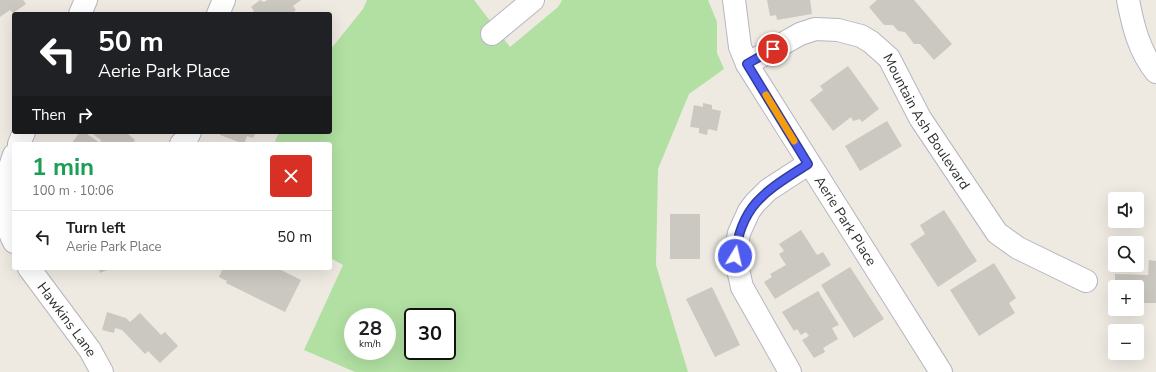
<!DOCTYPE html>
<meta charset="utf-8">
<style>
body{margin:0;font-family:"Nunito Sans",sans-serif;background:#f2f2f2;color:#202124;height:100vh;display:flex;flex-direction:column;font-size:15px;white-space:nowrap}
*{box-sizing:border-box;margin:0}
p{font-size:13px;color:#757577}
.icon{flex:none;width:22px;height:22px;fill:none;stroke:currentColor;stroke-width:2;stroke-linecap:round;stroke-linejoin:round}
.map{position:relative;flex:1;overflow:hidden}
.drawer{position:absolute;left:12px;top:142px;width:320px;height:128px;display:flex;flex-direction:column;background:#fff;border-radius:4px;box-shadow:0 4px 16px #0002}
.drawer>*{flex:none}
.banner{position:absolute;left:12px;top:12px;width:320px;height:122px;border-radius:4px;box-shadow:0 4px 16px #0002;background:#202124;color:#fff;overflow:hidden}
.tools{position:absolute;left:1108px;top:192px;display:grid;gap:8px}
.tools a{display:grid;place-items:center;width:36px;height:36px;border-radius:4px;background:#fff;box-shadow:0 4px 16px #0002;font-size:20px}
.speed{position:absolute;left:344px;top:308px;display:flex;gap:8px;font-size:20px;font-weight:700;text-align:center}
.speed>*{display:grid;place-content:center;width:52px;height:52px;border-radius:50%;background:#fff;box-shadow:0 4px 16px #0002;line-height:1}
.speed small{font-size:10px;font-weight:400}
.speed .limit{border:2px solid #111;border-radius:6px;background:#fff;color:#111}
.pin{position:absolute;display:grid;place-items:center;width:34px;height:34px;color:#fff;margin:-17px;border:2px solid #fff;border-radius:50%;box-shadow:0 1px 4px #0007}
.me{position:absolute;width:44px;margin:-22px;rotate:9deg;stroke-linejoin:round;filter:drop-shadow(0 0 3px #0008)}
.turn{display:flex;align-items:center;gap:14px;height:84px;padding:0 20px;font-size:18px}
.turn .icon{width:52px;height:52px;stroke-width:2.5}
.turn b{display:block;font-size:28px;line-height:34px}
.then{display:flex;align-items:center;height:38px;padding:0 20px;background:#0003;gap:8px;font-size:15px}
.round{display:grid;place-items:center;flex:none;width:42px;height:42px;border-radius:4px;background:#f2f2f2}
.head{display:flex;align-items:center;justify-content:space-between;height:68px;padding:0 20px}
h1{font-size:24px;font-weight:700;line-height:30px;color:#1e9e55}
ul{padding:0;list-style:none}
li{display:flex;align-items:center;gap:12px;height:52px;padding:0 20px;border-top:1px solid #e0e0e0}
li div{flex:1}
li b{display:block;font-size:15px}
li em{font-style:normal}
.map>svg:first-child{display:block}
.green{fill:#b1e0a2;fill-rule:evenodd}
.building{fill:#cac8c0}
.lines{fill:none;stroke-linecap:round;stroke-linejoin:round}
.minor-casing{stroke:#b5b6c0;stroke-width:24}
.minor{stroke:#fff;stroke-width:22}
.route-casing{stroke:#323c9b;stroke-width:10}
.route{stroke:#4d5cef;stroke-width:7}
.slow{stroke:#f59e0b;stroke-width:7}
.labels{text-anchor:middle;stroke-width:3;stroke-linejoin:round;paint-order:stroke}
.street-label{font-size:14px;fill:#2e2e2e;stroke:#fff}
</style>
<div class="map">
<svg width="1156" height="372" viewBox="0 0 1156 372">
<rect width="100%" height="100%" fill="#eeeae2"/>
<!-- green -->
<path class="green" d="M367,0H474L510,47L558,7L562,0H708L717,22V53L724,69L689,94L658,169L656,265L688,372H355L304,350L343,265L330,258V144H274L279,132H330V50L363,9ZM353,317H387V351H353ZM413,317H447V351H413Z"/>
<!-- building -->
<g class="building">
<polygon points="0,0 23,0 26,4 13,13 10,10 0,17"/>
<polygon points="260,0 264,2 267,0 301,0 293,6 296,10 291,14 250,14 254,11 251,7"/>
<polygon points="767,0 810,0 812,14 777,20 776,15 770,16"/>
<polygon points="877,0 914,0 952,44 934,60 920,44 914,44 905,32 898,31 893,25 884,25 869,7"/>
<polygon points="848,66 879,109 862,122 860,119 853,121 851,117 833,131 810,100 823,90 820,86"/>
<polygon points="703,103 712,105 712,109 721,111 717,131 708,129 707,135 699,133 699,128 690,127 694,105 703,107"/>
<polygon points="887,121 902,146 860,171 845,146"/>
<polygon points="80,132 84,132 100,143 101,140 90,132 129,132 128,134 135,140 132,144 71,144"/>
<polygon points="221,132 256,132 253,138 247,136 244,144 220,135"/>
<polygon points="944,210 977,261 938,287 910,244 925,234 920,225"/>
<rect x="670" y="214" width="30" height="45"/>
<polygon points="801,230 817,255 823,252 831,265 775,299 764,282 772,277 770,274 786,265 779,254 784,251 779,244"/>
<polygon points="1149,260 1156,261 1156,303 1137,303 1137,287 1115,287 1115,274 1148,275"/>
<polygon points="994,263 1016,298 1009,303 1015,313 979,336 950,290"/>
<polygon points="850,267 884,319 854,338 821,285"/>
<polygon points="98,268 112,268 100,273"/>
<polygon points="223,268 277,268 301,280 285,312 226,283 227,281 219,277"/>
<polygon points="712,287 740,345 715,357 686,299"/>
<polygon points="818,291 839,325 832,328 838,339 823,348 825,352 814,358 802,340 809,336 806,332 801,335 797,329 794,331 782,312"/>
<polygon points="107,312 126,318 130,322 140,313 161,335 165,332 178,346 160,363 148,351 145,354 122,330 115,328 114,333 102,330"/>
</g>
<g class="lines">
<!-- minor casing -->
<g class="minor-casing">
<g id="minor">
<path id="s1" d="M734,0L740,47L747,64L941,372"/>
<path d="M1128,0C1133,26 1139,51 1156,72"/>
<polyline points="80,14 86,0"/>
<polyline points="218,14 224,0"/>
<polyline points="492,34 533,0"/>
<path id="s2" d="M747,64L800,34L815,29L838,30L861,36L871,42L889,58L920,118L997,233L1018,248L1086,281"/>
<polyline points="19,144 24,132"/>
<polyline points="181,144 187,138 190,132"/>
<path d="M14,155C4,182 0,215 14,242"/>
<path id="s3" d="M29,268L90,350L102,372"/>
<polyline points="790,372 742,287 735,256 739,233 749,211 755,203 768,190 808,164"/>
</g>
</g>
<!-- minor -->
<use href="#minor" class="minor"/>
</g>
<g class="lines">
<!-- route casing -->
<g class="route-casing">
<path id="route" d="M735,256C741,203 768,190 808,164L747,64L773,49"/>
</g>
<!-- route -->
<use href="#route" class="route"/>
<!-- slow -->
<polyline class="slow" points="766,95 794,141"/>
</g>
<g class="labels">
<!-- street labels -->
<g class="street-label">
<text dy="5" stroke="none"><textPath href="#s2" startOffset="233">Mountain Ash Boulevard</textPath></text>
<text dy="5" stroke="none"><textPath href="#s1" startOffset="251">Aerie Park Place</textPath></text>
<text dy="5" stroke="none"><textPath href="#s3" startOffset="64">Hawkins Lane</textPath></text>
</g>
</g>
</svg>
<div class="tools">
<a><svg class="icon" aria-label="sound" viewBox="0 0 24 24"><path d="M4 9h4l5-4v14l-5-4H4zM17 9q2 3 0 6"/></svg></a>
<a><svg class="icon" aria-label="search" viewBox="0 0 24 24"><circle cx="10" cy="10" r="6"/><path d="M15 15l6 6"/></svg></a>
<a>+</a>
<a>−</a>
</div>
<div class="speed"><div>28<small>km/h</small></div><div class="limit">30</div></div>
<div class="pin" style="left:773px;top:49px;background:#d93025"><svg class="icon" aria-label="arrive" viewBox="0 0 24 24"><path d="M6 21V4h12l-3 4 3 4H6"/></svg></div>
<svg class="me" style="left:735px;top:256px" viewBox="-20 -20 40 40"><circle r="17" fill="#4d5cef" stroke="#fff" stroke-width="3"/><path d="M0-11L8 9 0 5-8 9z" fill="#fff"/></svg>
<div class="banner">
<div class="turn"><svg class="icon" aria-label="left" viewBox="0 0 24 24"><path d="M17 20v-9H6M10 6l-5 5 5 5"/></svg><div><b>50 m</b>Aerie Park Place</div></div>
<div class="then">Then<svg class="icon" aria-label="right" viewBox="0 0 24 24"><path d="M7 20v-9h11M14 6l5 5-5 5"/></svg></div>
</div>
<section class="drawer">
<div class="head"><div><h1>1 min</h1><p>100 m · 10:06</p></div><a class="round" style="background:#d93025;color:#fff"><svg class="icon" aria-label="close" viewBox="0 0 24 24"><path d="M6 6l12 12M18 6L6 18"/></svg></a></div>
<ul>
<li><svg class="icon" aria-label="left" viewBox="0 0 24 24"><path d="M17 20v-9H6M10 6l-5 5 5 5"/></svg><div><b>Turn left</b><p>Aerie Park Place</p></div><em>50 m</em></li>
</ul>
</section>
</div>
